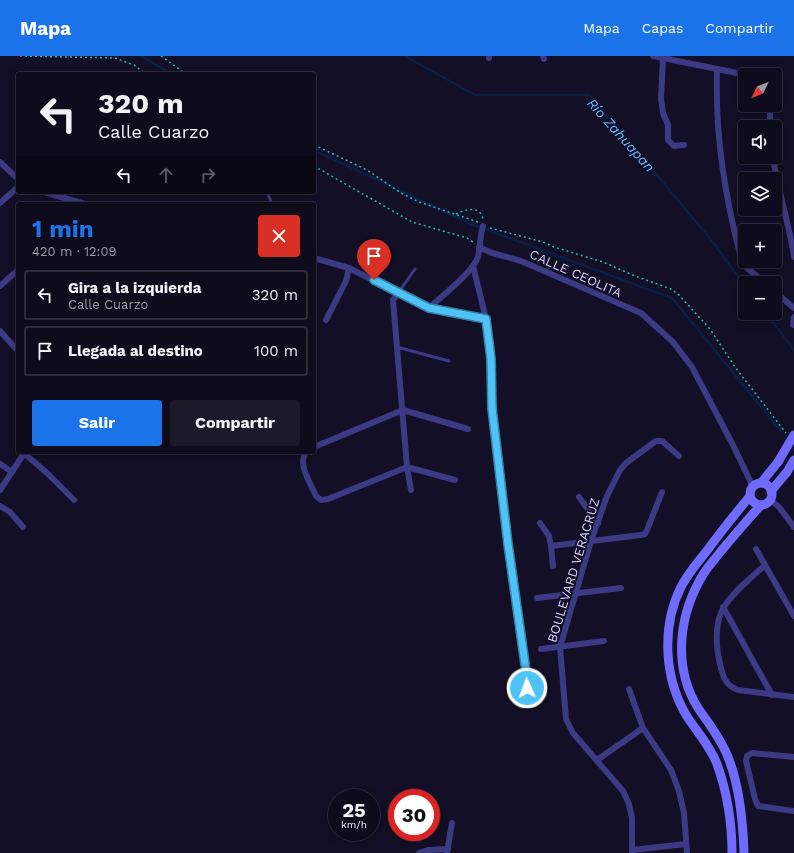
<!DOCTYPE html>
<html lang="es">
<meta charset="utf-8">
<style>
body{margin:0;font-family:"Work Sans",sans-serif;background:#1c1929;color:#f1f3f6;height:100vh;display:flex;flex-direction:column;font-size:15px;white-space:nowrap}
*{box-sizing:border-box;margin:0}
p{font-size:13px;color:#9b9ba3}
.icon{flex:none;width:22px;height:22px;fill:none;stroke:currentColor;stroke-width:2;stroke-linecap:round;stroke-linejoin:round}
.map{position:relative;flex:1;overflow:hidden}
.sheet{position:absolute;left:16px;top:146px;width:300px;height:252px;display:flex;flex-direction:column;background:#0e0b1c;border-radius:4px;box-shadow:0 2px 10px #0003,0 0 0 1px #2e2b3b}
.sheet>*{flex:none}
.guide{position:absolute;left:16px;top:16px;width:300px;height:122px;border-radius:4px;box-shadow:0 2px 10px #0003,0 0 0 1px #2e2b3b;background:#0e0b1c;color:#f1f3f6;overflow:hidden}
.needle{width:26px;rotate:227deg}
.controls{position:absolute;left:738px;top:12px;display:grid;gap:8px}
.controls a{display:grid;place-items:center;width:44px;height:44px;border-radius:4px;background:#0e0b1c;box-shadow:0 2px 10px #0003,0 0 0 1px #2e2b3b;font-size:20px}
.speed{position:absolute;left:328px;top:733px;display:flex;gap:8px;font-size:20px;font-weight:700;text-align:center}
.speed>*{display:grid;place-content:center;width:52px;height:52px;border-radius:50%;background:#0e0b1c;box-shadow:0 2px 10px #0003,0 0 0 1px #2e2b3b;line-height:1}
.speed small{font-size:10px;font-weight:400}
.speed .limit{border:6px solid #d22;background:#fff;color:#111}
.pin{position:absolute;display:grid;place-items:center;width:34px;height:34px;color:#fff;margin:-41px -17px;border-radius:50% 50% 50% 0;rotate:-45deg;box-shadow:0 0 4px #0007}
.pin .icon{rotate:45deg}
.me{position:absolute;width:44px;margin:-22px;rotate:358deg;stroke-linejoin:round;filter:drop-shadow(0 0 3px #0008)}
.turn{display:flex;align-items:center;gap:14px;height:84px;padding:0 16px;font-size:18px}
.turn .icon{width:52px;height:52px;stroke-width:2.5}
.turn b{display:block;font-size:28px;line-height:34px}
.lanes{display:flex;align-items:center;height:38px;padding:0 16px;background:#0003;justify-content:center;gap:20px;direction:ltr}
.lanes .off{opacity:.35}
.round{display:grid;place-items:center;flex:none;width:42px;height:42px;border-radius:4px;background:#1c1929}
.headline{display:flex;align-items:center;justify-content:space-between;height:68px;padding:0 16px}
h1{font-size:24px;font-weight:700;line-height:30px;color:#1a73e8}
.primary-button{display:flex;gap:8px;margin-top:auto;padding:8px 16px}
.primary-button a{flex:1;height:46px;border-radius:4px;background:#1a73e8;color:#fff;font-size:16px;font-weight:700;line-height:46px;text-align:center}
.primary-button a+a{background:#1c1929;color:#f1f3f6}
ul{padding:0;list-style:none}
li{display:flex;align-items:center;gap:12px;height:50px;margin:0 8px 6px;padding:0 8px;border:2px solid #2e2b3b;border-radius:4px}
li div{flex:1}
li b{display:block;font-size:15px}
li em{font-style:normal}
header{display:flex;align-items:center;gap:24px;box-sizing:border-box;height:56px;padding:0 20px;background:#1a73e8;color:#fff}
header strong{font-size:19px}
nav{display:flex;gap:22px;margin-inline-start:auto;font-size:14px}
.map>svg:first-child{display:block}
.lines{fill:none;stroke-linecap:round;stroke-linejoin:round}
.stream{stroke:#0a1f44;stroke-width:2.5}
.path{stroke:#2fb8b0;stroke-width:1.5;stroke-dasharray:2 3;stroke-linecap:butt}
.lane{stroke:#3d3a85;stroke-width:3}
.street{stroke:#3d3a85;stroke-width:6}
.secondary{stroke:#6f6bff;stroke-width:9}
.secondary-bridge{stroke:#6f6bff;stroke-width:9}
.route-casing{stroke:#337fa1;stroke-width:10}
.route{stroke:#4fc3f7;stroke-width:7}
.labels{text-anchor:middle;stroke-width:4;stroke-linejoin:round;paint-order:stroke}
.street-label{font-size:13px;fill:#d9d4ff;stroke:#130f26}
.water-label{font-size:14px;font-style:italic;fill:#62b6ff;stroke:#130f26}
</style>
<header>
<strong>Mapa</strong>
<nav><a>Mapa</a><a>Capas</a><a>Compartir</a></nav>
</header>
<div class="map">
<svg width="794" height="797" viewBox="0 0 794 797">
<rect width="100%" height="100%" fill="#130f26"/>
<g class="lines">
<!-- stream -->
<g class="stream">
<polyline points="141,0 171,18"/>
<polyline points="405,0 475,39 590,39 712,185 745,230"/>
<polyline points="314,94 471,168 672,242 780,374"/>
<polyline points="766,257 794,294"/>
</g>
<!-- path -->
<g class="path">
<polyline points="20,0 115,2 134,9 146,18"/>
<polyline points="161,0 186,18"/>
<polyline points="314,89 367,114 401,137 419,146 478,166"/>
<polyline points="314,110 412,166 467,182 473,186"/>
<path d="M456,158C466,153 481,149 483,164"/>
<polyline points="490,172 543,186 554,191 603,206 635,220 671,233 679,239 710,273 735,311 786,377"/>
</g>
<!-- lane -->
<g class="lane">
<polyline points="267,136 272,148"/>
<polyline points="398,237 415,213"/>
<polyline points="397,291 449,305"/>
</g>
<!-- street -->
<g class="street">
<polyline points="489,0 489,2"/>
<polyline points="543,0 544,3"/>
<polyline points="653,0 747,19"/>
<polyline points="663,2 661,43 663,57 668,69 668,84 674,90 684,89"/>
<path d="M717,14C715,81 725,141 742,206L747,212L765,227"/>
<polyline points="770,49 770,71"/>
<path d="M773,101C778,135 789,167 794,201"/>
<polyline points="0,106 18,123"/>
<polyline points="44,136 85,148"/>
<polyline points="0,147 18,131"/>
<polyline points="479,191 492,197 521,205 641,257 673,286 692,311 734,391 753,431"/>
<polyline points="314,202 349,212 429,252 486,263"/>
<polyline points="473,210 486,263 491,303 492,351 508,488 526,615 527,632"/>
<polyline points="0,230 18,214"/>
<polyline points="775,236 794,252"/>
<polyline points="398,237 393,244 407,411 411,434"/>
<path d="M429,252C442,240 473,216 478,201C480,192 480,180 483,170"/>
<polyline points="326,264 346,225 349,212"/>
<polyline points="793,269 794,261"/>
<polyline points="0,275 18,295"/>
<polyline points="314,391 403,354 468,373"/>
<path d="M306,396C297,408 311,428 316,440L321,444L328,443L407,411L455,424"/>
<polyline points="24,397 48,418 74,444"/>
<polyline points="0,408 12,416"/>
<polyline points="0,434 25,396"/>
<polyline points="579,441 598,467"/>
<polyline points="770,444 779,451 794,471"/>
<polyline points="0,450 10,456 23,471"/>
<polyline points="540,467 549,480 551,490 641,479 645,478 647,474 662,436"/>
<polyline points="551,490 553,510"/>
<polyline points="756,493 794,560"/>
<path d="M765,509C751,522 734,535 724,551C714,567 716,591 720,608C723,621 725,629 738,634L794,641"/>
<polyline points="537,542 621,532"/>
<polyline points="723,551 772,639"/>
<polyline points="541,593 604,585"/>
<polyline points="629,633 643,672 671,714 679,735 684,757 687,797"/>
<polyline points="794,701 752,697 747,700 746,705 755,743 758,750 794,755"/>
<polyline points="597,704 643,672"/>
<polyline points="632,794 686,788"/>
<polyline points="419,797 428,794 448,793"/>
<polyline points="447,797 452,767"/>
<polyline points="632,797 632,762 629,748 623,735 573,677 566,663 560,591 591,485 607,440 620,414 626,407 656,385 662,385 679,400"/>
</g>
<!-- secondary -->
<g class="secondary">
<polyline points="761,427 778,406"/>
<circle cx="761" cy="438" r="11"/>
<polyline points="771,435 787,416 794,404"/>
<path d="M732,797C732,768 727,736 717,708C710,690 698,677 688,662C664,624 661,571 681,531C688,517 699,505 709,492C722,474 736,457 750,440"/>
<path d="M744,797C743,766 740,731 728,701C721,683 709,668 698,652C672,610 679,557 704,517C709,509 716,502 721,495C734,480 747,464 761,449"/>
</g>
<!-- secondary-bridge -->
<polyline class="secondary-bridge" points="778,406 794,379"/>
</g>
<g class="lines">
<!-- route casing -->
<g class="route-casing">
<polyline id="route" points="374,224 429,252 486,263 491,303 492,352 508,488 526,615 527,632"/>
</g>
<!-- route -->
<use href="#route" class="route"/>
</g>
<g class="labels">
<!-- street labels -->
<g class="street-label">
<text transform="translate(576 217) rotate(24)" y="5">CALLE CEOLITA</text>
<text transform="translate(573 514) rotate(-73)" y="5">BOULEVARD VERACRUZ</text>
</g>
<!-- water labels -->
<g class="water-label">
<text transform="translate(621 79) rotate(48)" y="5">Río Zahuapan</text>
</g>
</g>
</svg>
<div class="controls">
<a><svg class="needle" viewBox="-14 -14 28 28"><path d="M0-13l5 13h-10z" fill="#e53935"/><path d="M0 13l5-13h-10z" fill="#9b9ba3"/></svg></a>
<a><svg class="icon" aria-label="sound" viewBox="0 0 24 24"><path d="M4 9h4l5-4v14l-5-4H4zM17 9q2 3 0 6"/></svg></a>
<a><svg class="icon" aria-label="layers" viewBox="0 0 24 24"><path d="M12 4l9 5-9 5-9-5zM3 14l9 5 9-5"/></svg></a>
<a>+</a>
<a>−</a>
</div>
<div class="speed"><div>25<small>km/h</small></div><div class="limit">30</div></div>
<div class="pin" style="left:374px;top:224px;background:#d93025"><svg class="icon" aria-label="arrive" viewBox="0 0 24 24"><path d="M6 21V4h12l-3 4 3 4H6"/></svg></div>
<svg class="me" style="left:527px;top:632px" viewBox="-20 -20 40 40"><circle r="17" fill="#4fc3f7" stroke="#fff" stroke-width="3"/><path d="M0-11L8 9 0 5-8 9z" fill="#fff"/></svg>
<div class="guide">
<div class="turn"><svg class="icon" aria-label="left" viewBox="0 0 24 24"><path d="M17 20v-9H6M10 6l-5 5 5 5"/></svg><div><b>320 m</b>Calle Cuarzo</div></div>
<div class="lanes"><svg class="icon" aria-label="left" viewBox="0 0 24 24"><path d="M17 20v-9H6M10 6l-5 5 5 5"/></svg><svg class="icon off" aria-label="ahead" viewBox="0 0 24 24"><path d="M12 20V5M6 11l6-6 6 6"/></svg><svg class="icon off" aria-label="right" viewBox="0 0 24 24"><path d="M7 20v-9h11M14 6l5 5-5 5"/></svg></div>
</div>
<section class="sheet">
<div class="headline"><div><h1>1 min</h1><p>420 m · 12:09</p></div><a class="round" style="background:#d93025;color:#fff"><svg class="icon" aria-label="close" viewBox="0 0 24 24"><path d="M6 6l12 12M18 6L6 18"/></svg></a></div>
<ul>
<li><svg class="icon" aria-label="left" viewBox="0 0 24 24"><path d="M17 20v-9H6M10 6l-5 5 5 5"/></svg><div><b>Gira a la izquierda</b><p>Calle Cuarzo</p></div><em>320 m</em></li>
<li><svg class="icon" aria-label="arrive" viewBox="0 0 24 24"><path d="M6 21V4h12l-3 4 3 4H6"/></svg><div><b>Llegada al destino</b></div><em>100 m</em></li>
</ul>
<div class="primary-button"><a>Salir</a><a>Compartir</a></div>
</section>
</div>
